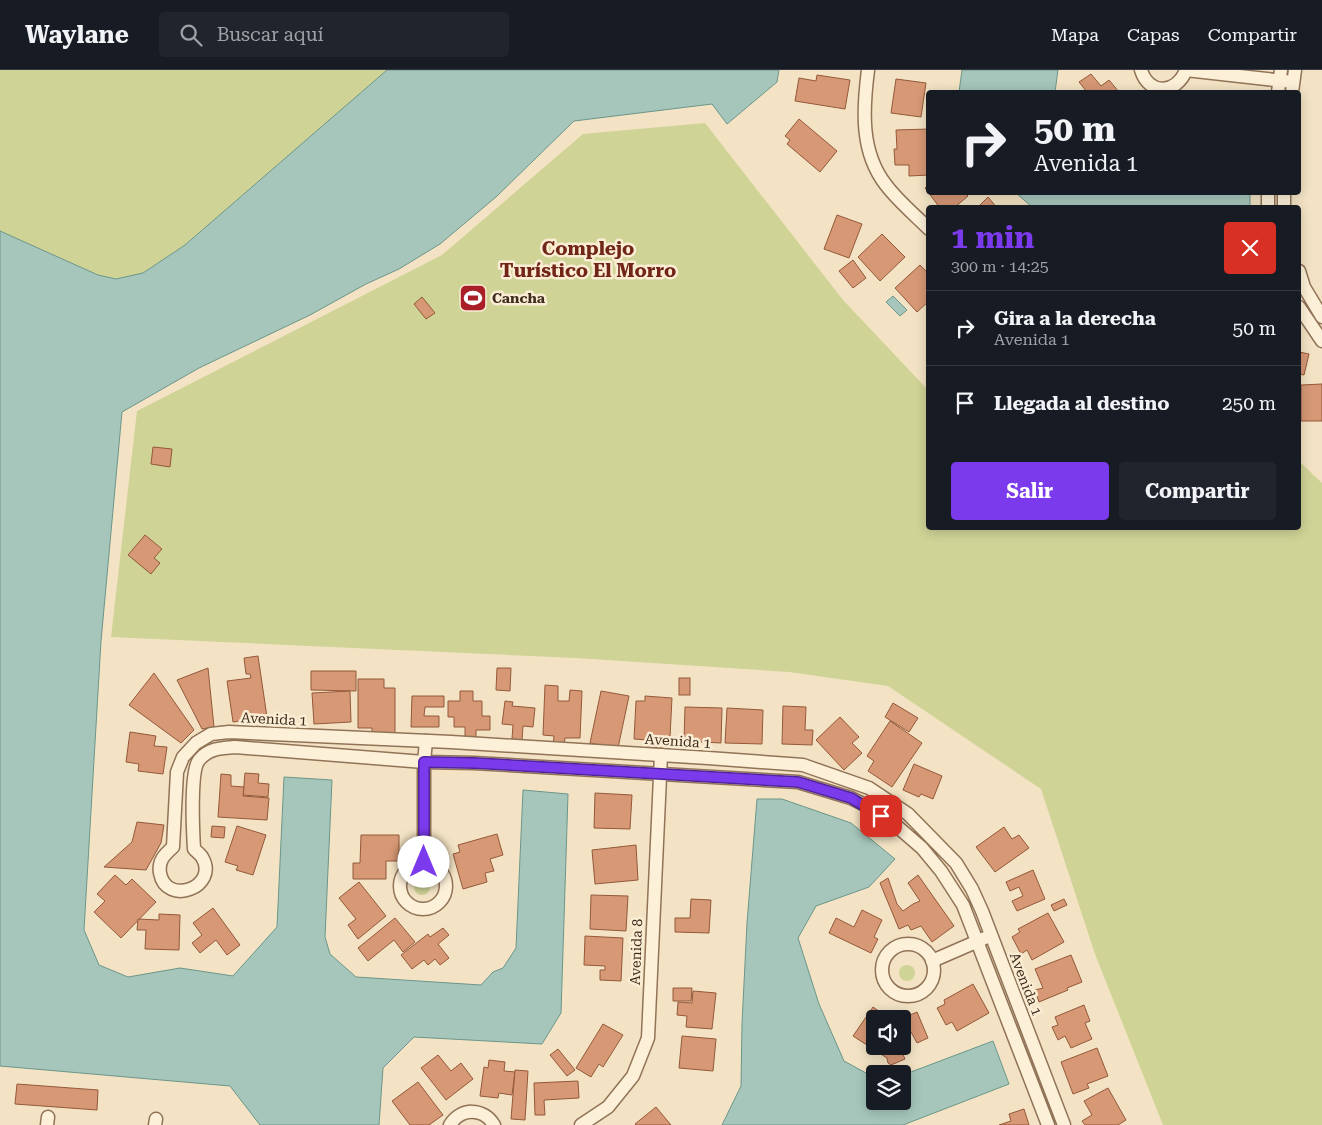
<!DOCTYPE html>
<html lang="es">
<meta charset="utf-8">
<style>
body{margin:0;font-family:"Roboto Serif",serif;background:#20242c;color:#f1f3f6;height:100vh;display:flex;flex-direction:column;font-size:19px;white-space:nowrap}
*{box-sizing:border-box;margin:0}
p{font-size:16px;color:#9ea1a6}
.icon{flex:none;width:28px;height:28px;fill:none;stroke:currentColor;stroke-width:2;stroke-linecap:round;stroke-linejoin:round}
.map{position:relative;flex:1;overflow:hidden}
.panel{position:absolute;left:926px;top:135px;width:375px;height:325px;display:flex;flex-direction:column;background:#171b24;border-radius:5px;box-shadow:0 2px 12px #0003}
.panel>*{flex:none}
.top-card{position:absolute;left:926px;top:20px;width:375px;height:105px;border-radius:5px;box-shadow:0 2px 12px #0003;background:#171b24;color:#f1f3f6;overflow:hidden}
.buttons{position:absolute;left:866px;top:940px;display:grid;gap:10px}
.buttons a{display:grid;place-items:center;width:45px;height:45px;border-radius:5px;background:#171b24;box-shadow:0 2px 12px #0003;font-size:25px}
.pin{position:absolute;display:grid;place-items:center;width:42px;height:42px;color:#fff;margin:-21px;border-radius:10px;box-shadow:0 2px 8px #0006}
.me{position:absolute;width:55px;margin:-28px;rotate:0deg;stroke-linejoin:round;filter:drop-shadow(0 0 4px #0008)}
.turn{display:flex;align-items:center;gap:18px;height:105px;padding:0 25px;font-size:22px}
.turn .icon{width:65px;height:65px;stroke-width:2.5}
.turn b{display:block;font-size:35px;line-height:42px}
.round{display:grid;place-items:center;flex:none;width:52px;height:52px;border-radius:5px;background:#20242c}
.overview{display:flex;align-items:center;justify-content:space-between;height:85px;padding:0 25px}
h1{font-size:30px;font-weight:700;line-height:38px;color:#7c3aed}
.primary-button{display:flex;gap:10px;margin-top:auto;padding:10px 25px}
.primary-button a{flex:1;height:58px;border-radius:5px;background:#7c3aed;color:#fff;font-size:20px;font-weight:700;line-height:58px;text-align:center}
.primary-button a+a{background:#20242c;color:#f1f3f6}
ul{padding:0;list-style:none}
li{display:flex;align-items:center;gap:15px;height:75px;padding:0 25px;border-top:1px solid #363941}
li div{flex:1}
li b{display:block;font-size:19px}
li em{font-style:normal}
header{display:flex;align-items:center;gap:30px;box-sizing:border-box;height:70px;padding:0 25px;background:#171b24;border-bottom:1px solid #363941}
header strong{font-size:24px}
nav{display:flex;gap:28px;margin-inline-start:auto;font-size:18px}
.search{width:350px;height:45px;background:#20242c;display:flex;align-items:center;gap:12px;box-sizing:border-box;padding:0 18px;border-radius:5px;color:#9ea1a6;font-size:19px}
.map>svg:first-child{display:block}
.green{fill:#cfd396}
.water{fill:#a6c6bb;stroke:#6b9689}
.building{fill:#d69875;stroke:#93593a}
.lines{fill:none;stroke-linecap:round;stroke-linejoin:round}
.minor-casing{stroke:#917357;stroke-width:15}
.minor{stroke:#fdf0d8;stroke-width:12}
.route-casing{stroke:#51269a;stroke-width:12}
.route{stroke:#7c3aed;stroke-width:9}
.labels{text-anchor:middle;stroke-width:5;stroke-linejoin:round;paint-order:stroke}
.poi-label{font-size:14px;font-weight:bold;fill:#3f2c1d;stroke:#faedd4;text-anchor:start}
.street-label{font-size:14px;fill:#3f2c1d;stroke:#faedd4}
.district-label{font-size:19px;font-weight:bold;fill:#712517;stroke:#faedd4}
</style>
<header>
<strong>Waylane</strong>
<div class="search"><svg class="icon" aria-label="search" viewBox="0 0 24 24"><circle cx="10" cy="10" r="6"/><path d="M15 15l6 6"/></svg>Buscar aquí</div>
<nav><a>Mapa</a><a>Capas</a><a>Compartir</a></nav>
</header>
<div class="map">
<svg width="1322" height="1055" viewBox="0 0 1322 1055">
<rect width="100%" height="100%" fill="#f3e3c4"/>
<!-- green -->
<g class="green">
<polygon points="0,0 387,0 185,175 143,203 116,209 98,205 0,161"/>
<polygon points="705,53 843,230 929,321 929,458 1299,458 1299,391 1322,413 1322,1055 1163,1055 1095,884 1041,719 888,616 789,602 576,588 111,567 137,341 442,185 583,64"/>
<circle cx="422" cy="817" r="8"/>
<circle cx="907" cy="903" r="8"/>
</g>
<!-- water -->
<g class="water">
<polygon points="387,0 779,0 777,12 727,54 712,34 574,51 496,127 440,174 399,199 366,214 310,245 199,298 122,342 101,571 84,860 99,895 128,907 180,898 233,906 277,857 284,707 332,710 325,867 330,884 356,907 481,915 493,902 503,898 516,878 523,720 568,724 561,943 542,974 414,967 383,998 379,1055 260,1055 230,1016 0,996 0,161 98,205 116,209 143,203 185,175"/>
<polygon points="962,0 1058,0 1055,22 959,22"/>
<polygon points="1016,123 1250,123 1250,137 1032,137"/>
<polygon points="893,226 907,240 900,246 886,232"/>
<polygon points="757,729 782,729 851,753 895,789 869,817 816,836 798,868 819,934 844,991 875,1008 875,1031 902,1031 903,1005 993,971 1009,1014 903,1055 722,1055 741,1016 742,954 747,853"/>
</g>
<!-- building -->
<g class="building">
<polygon points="1091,4 1101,16 1109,10 1119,22 1087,22 1079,12"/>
<polygon points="817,5 850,10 845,39 795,31 799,8 816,11"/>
<polygon points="896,9 926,13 921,47 891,43"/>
<polygon points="799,49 837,81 820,102 787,74 790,70 785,66"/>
<polygon points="929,59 929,105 909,106 909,95 895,95 894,79 897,79 896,60"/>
<polygon points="929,114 929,122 965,122 968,126 954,138 940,138 925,118"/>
<polygon points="988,127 997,138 977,138"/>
<polygon points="837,145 862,154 849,188 824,179"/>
<polygon points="882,164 905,187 880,211 858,187"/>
<polygon points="853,190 866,208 853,218 839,201"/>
<polygon points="920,195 929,204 929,231 917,242 895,218"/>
<polygon points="422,227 435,243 426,249 414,234"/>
<polygon points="1299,282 1309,284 1304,305 1299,304"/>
<polygon points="1322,314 1322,351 1301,351 1301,315"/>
<polygon points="153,377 172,379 170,397 151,394"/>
<polygon points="145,465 162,479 154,488 160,493 151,504 128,485"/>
<polygon points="258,586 267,647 233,652 227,611 251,608 250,604 246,604 244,588"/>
<polygon points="208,598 214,657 202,659 177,610"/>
<polygon points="497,598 511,598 510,621 496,620"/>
<polygon points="311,601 356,601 356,621 311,620"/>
<polygon points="154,603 194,660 181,673 129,635"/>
<rect x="679" y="608" width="11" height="17"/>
<polygon points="358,609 384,609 384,618 395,618 395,667 372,667 372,658 358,658"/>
<polygon points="545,615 558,616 558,631 569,631 570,620 582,621 580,668 565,668 564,676 553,676 554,666 543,665"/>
<polygon points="350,621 351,652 314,654 312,623"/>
<polygon points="460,621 473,621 473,631 482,631 482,646 490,646 490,660 476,660 476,672 465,672 465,657 454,657 454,647 448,647 448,631 460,631"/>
<polygon points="601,621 629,626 618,678 590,673"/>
<polygon points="412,626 444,626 444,637 425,637 424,646 439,646 439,657 411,657"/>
<polygon points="645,626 672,628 670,667 658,667 657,678 646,677 647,670 634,669 636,631 645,631"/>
<polygon points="505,631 513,632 512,636 535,638 533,657 523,656 522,670 512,669 513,655 502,654"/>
<polygon points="893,633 918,648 909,662 885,647"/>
<polygon points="783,636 806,637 805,660 813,660 812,675 782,674"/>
<polygon points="685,637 722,638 721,673 684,671"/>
<polygon points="727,638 763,640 762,674 725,673"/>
<polygon points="840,647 859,667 852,673 862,683 844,700 816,670"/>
<polygon points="890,651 922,673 892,717 868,701 874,691 867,686"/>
<polygon points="130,662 156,666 154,676 167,677 163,704 138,701 139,694 126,692"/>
<polygon points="914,694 942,706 933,729 921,724 919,727 903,720"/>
<polygon points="245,703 259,704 258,713 269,714 268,727 243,725"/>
<polygon points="221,704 231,705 231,716 244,717 243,726 269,728 267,750 218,747"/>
<polygon points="595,723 632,725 630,759 594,758"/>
<polygon points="137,752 164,755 161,773 146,800 104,797 132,772"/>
<polygon points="212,756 225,757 224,768 211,767"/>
<polygon points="237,756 266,765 253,805 236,800 238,796 225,792"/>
<polygon points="1004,757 1012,769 1019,765 1029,778 995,802 976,777"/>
<polygon points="497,764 503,785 490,789 494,801 485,803 487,812 463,819 453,784 460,782 458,775"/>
<polygon points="361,765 399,765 399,791 386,791 386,809 353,809 353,793 360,793"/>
<polygon points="636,775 638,810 595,814 592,780"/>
<polygon points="1033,800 1045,829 1017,841 1012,831 1023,826 1019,817 1010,821 1006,812"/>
<polygon points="115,805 126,815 132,809 156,832 121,868 94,842 105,831 97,824"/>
<polygon points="918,805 954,856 932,872 921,856 911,860 908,855 899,859 880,813 888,808 897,834 903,841 913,834 920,831 908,813"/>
<polygon points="359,812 386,846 358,869 348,855 356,849 339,828"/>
<polygon points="591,825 628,826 626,861 590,859"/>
<polygon points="691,829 711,830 709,863 675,862 675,848 690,848"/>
<polygon points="1064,829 1067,835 1054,841 1051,835"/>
<polygon points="213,838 240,875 227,885 216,870 200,883 192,873 202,865 193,853"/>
<polygon points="862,840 882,850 874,867 878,869 871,883 829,863 836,848 854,857"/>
<polygon points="1048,843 1064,872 1032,890 1027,880 1021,884 1012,867 1020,862 1018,859"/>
<polygon points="159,844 180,845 179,880 145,879 146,860 137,860 138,849 159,850"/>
<polygon points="395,848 415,872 403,882 394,870 368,891 358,878"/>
<polygon points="443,858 449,865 438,874 449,888 440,895 435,889 428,895 424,890 412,899 401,885 428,864 430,867"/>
<polygon points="585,866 623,868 621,911 600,910 600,900 605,900 605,896 584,895"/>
<polygon points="1071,885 1082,912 1067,918 1068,920 1039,932 1035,920 1043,918 1035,899"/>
<polygon points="973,914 989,943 957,961 952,952 946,955 937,938 945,934 944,930"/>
<polygon points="673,918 692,918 691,931 673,931"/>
<polygon points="693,921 716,923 712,959 686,957 687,946 677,945 678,932 692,933"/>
<polygon points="1084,935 1090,951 1085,953 1092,969 1071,978 1065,966 1058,970 1052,957 1058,955 1055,947"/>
<polygon points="873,937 890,949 875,949 875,976 902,976 900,978 905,989 891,995 888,993 887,988 853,966"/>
<polygon points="917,942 928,968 917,973 911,962 902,975 901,949"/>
<polygon points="603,954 623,965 603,997 599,994 591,1007 576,998"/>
<polygon points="682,966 716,969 713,1001 679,998"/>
<polygon points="1097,978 1108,1006 1087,1014 1089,1018 1073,1024 1061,992"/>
<polygon points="558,979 575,1000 567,1006 550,985"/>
<polygon points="438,985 451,1001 461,993 473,1009 446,1030 421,998"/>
<polygon points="489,990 505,992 504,1001 515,1002 512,1025 499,1023 498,1028 480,1026 484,997 488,998"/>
<polygon points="515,1000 528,1001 525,1050 511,1049"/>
<polygon points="578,1011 579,1028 544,1030 545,1045 535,1045 534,1013"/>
<polygon points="418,1012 443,1045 429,1055 410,1055 392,1031"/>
<polygon points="17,1014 98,1020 97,1040 15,1034"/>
<polygon points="1108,1018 1126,1050 1118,1055 1085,1055 1082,1051 1092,1045 1084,1031"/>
<polygon points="656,1037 671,1055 636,1055 635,1054"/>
<polygon points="1024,1039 1029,1055 999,1055 1011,1051 1009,1044"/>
</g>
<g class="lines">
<!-- minor casing -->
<g class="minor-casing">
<g id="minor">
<path d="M868,0C863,39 860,82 886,115C898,131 915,145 929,159"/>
<path d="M1141,0C1149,26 1177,24 1186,0"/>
<polyline points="1186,0 1293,12"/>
<polyline points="1278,22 1281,0"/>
<polyline points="1292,22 1295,0"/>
<polyline points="1284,122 1284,138"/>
<polyline points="1268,138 1268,122"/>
<polyline points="1299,201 1304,217 1322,247"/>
<polyline points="1299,237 1322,271"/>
<polyline points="424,792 424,692 426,671"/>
<circle cx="423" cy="816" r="23"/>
<circle cx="908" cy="900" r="26"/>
<polyline points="932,891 985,868"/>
<polyline points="47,1055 48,1047"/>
<polyline points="155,1055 156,1049"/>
<path d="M450,1055C461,1037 484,1038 494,1055"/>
<polyline points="581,1055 608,1037 633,1006 648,968 661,685"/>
<path d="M1048,1055L963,835L941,801L922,778L892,752L871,738L851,728L798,712L474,693L424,692L235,677C221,678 209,678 199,690C190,701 193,762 194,779C196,781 200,784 202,787C220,817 166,837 160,803C158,791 164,785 173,777L177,702L183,687L196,673L211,664L229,662L451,672L708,688L803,695L869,718L908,744L956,793L972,819L982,841L1064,1055"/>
</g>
</g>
<!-- minor -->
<use href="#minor" class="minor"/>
</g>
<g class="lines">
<!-- route casing -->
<g class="route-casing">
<polyline id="route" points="424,792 424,692 474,693 798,712 851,728 881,746"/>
</g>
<!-- route -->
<use href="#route" class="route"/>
</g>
<!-- icons -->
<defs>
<g id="stadium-square" transform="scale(1.4375)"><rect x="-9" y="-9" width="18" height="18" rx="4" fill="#a81f28" stroke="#faedd4"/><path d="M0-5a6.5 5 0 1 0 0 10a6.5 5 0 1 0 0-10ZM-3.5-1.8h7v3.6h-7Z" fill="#fff"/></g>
</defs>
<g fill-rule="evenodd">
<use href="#stadium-square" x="473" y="228"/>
</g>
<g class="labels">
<!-- poi labels -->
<g class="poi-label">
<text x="492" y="233">Cancha</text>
</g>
<!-- street labels -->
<g class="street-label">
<text transform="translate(274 649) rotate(3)" y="5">Avenida 1</text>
<text transform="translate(678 671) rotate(4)" y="5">Avenida 1</text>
<text transform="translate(636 882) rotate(-88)" y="5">Avenida 8</text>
<text transform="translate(1026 914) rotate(69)" y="5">Avenida 1</text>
</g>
<!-- district labels -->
<g class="district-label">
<text x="588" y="185">Complejo<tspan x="588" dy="22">Turístico El Morro</tspan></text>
</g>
</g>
</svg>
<div class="buttons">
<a><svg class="icon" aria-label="sound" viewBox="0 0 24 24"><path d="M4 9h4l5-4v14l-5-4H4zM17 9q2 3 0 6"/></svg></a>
<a><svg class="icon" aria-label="layers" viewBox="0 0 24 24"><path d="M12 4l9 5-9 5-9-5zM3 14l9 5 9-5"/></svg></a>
</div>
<div class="pin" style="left:881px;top:746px;background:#d93025"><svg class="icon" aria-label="arrive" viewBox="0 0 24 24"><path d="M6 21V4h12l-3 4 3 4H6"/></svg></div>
<svg class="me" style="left:424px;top:792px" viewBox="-20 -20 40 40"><circle r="19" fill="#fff"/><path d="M0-13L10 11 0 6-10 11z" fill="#7c3aed"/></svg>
<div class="top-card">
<div class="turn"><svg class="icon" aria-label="right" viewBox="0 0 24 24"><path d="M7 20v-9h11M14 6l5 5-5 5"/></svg><div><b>50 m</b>Avenida 1</div></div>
</div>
<section class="panel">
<div class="overview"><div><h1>1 min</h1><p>300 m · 14:25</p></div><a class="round" style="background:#d93025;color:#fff"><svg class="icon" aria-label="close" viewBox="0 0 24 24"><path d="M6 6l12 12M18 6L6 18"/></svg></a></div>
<ul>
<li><svg class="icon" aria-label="right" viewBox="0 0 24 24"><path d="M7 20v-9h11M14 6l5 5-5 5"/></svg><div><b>Gira a la derecha</b><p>Avenida 1</p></div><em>50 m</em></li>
<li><svg class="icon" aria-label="arrive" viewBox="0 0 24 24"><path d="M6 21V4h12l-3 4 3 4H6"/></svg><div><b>Llegada al destino</b></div><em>250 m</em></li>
</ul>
<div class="primary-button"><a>Salir</a><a>Compartir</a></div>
</section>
</div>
